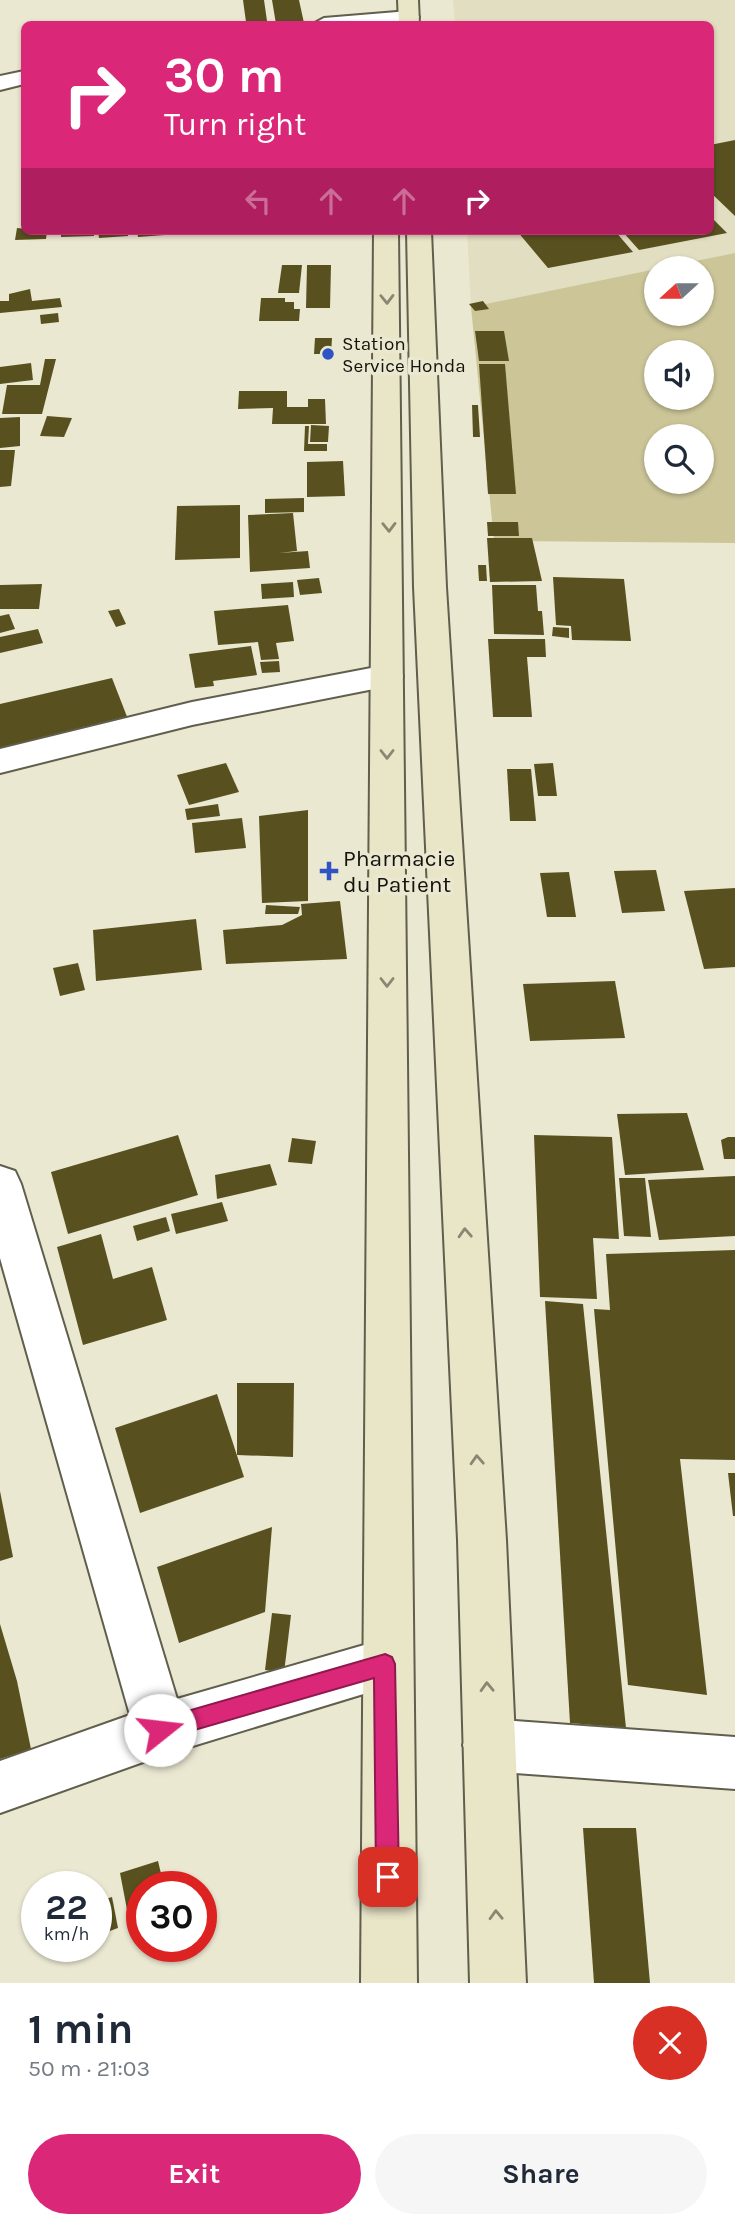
<!DOCTYPE html>
<meta charset="utf-8">
<style>
body{margin:0;font-family:Karla,sans-serif;background:#f6f6f7;color:#1f2937;height:100vh;display:flex;flex-direction:column;font-size:26px;white-space:nowrap}
*{box-sizing:border-box;margin:0}
p{font-size:23px;color:#747a83}
.icon{flex:none;width:38px;height:38px;fill:none;stroke:currentColor;stroke-width:2;stroke-linecap:round;stroke-linejoin:round}
.map{position:relative;height:1983px;overflow:hidden}
.drawer{display:flex;flex-direction:column;background:#fff;flex:1}
.drawer>*{flex:none}
.top-card{position:absolute;left:21px;top:21px;width:693px;height:214px;border-radius:10px;box-shadow:0 2px 5px #0004;background:#db2777;color:#fff;overflow:hidden}
.needle{width:46px;rotate:249deg}
.tools{position:absolute;left:644px;top:256px;display:grid;gap:14px}
.tools a{display:grid;place-items:center;width:70px;height:70px;border-radius:50%;background:#fff;box-shadow:0 2px 5px #0004;font-size:35px}
.speed{position:absolute;left:21px;top:1871px;display:flex;gap:14px;font-size:35px;font-weight:700;text-align:center}
.speed>*{display:grid;place-content:center;width:91px;height:91px;border-radius:50%;background:#fff;box-shadow:0 2px 5px #0004;line-height:1}
.speed small{font-size:18px;font-weight:400}
.speed .limit{border:10px solid #d22;background:#fff;color:#111}
.pin{position:absolute;display:grid;place-items:center;width:60px;height:60px;color:#fff;margin:-30px;border-radius:14px;box-shadow:0 4px 10px #0006}
.me{position:absolute;width:77px;margin:-38px;rotate:74deg;stroke-linejoin:round;filter:drop-shadow(0 0 5px #0008)}
.turn{display:flex;align-items:center;gap:24px;height:147px;padding:0 28px;font-size:32px}
.turn .icon{width:91px;height:91px;stroke-width:2.5}
.turn b{display:block;font-size:49px;line-height:60px}
.lanes{display:flex;align-items:center;height:66px;padding:0 28px;background:#0003;justify-content:center;gap:35px;direction:ltr}
.lanes .off{opacity:.35}
.round{display:grid;place-items:center;flex:none;width:74px;height:74px;border-radius:37px;background:#f6f6f7}
.head{display:flex;align-items:center;justify-content:space-between;height:119px;padding:0 28px}
h1{font-size:42px;font-weight:700;line-height:52px}
.cta{display:flex;gap:14px;margin-top:auto;padding:14px 28px}
.cta a{flex:1;height:80px;border-radius:42px;background:#db2777;color:#fff;font-size:28px;font-weight:700;line-height:80px;text-align:center}
.cta a+a{background:#f6f6f7;color:#1f2937}
.map>svg:first-child{display:block}
.built{fill:#e1dec1}
.green{fill:#cbc598;fill-rule:evenodd}
.building{fill:#58511f}
.lines{fill:none;stroke-linecap:round;stroke-linejoin:round}
.street-casing{stroke:#605e4c;stroke-width:4}
.secondary-casing{stroke:#605e4c;stroke-width:4}
.street{fill:#fff;fill-rule:evenodd}
.secondary{fill:#e9e5c7;fill-rule:evenodd}
.oneway{stroke:#898672}
.route{fill:#db2777;stroke:#8e194d;stroke-width:2}
.poi-dot{fill:#2f53c3;stroke:#ebe8d2;stroke-width:2.5}
.labels{text-anchor:middle;stroke-width:7;stroke-linejoin:round;paint-order:stroke}
.far-poi-label{font-size:19px;fill:#14130b;stroke:#ebe8d2;text-anchor:start}
.poi-label{font-size:23px;fill:#14130b;stroke:#ebe8d2;text-anchor:start}
</style>
<div class="map">
<svg width="735" height="1983" viewBox="0 0 735 1983">
<rect width="100%" height="100%" fill="#ebe8d2"/>
<!-- built -->
<polygon class="built" points="453,0 735,0 735,253 471,307 467,231 710,231 710,24 455,24"/>
<!-- green -->
<path class="green" d="M735,253V543L494,541L471,307L656,269V313H702V268H661ZM656,352H702V397H656ZM656,436H702V481H656Z"/>
<!-- building -->
<g class="building">
<polygon points="243,0 264,0 267,21 246,22"/>
<polygon points="272,0 299,0 304,23 276,24"/>
<polygon points="735,140 735,216 710,192 710,145"/>
<polygon points="710,216 727,233 639,250 622,231 710,231"/>
<polygon points="17,228 47,231 46,239 15,240"/>
<polygon points="61,231 94,231 94,236 61,237"/>
<polygon points="98,231 128,231 128,236 99,238"/>
<polygon points="137,231 190,231 191,233 138,237"/>
<polygon points="517,231 615,231 633,252 548,268"/>
<polygon points="282,265 302,265 299,293 278,293"/>
<polygon points="307,265 331,265 330,308 306,308"/>
<polygon points="30,289 32,301 60,298 62,307 0,313 0,301 9,301 9,294"/>
<polygon points="261,298 285,298 285,302 294,302 294,309 300,309 299,321 259,321"/>
<polygon points="483,301 489,309 475,311 469,304"/>
<polygon points="58,313 59,322 41,324 40,315"/>
<polygon points="475,331 504,331 509,361 479,361"/>
<polygon points="315,338 332,338 331,354 314,354"/>
<polygon points="45,359 56,359 42,414 2,414 7,385 40,385"/>
<polygon points="31,363 33,380 0,384 0,367"/>
<polygon points="479,364 505,364 516,494 488,494"/>
<polygon points="239,391 287,391 287,407 308,407 308,399 325,399 326,424 272,424 273,408 238,409"/>
<polygon points="472,405 478,405 480,437 473,437"/>
<polygon points="47,416 72,418 64,437 40,436"/>
<polygon points="20,417 20,446 0,448 0,418"/>
<polygon points="311,425 329,426 328,442 310,442"/>
<polygon points="305,426 309,426 308,444 327,444 327,451 304,451"/>
<polygon points="0,450 15,450 11,486 0,487"/>
<polygon points="343,461 345,496 307,497 307,462"/>
<polygon points="304,498 304,512 265,513 265,499"/>
<polygon points="240,505 240,558 175,560 177,506"/>
<polygon points="293,513 297,551 279,553 308,551 310,568 250,572 248,515"/>
<polygon points="487,522 518,522 519,536 488,536"/>
<polygon points="487,538 532,538 542,581 490,582"/>
<polygon points="478,565 486,565 487,581 479,581"/>
<polygon points="553,577 624,579 631,641 572,640 571,626 556,625"/>
<polygon points="319,578 322,593 300,595 297,580"/>
<polygon points="293,582 294,597 262,599 261,584"/>
<polygon points="42,584 39,609 0,609 0,585"/>
<polygon points="492,585 536,585 538,611 542,611 544,635 494,634"/>
<polygon points="288,605 294,641 276,643 279,659 261,660 258,642 218,645 214,611"/>
<polygon points="119,609 126,624 116,627 108,611"/>
<polygon points="9,614 15,629 0,633 0,616"/>
<polygon points="553,627 569,628 569,638 552,636"/>
<polygon points="38,629 43,643 0,653 0,637"/>
<polygon points="488,639 545,639 546,657 527,657 532,717 493,717"/>
<polygon points="251,646 257,675 213,681 214,686 195,688 189,654"/>
<polygon points="279,661 280,672 262,673 260,662"/>
<polygon points="112,678 131,727 0,758 0,704"/>
<polygon points="226,763 239,792 189,805 177,775"/>
<polygon points="553,763 557,796 538,796 534,764"/>
<polygon points="507,769 531,769 536,821 510,821"/>
<polygon points="218,804 220,816 187,820 185,809"/>
<polygon points="308,810 308,901 262,903 259,816"/>
<polygon points="242,818 246,848 195,853 192,823"/>
<polygon points="656,870 665,911 622,913 614,871"/>
<polygon points="569,872 576,917 547,917 540,873"/>
<polygon points="735,888 735,967 704,969 684,891"/>
<polygon points="340,901 347,959 226,964 223,930 282,925 302,915 301,904"/>
<polygon points="266,905 300,907 298,914 265,914"/>
<polygon points="196,919 202,970 96,981 93,930"/>
<polygon points="78,963 85,990 60,996 53,968"/>
<polygon points="615,981 625,1038 530,1041 523,984"/>
<polygon points="687,1113 704,1170 625,1175 617,1114"/>
<polygon points="178,1135 198,1195 68,1234 51,1172"/>
<polygon points="534,1135 612,1137 619,1239 593,1238 597,1299 540,1297"/>
<polygon points="728,1137 735,1137 735,1159 724,1159 721,1140"/>
<polygon points="292,1138 316,1141 312,1164 288,1162"/>
<polygon points="270,1164 277,1185 217,1199 215,1175"/>
<polygon points="735,1176 735,1236 659,1240 648,1180"/>
<polygon points="619,1178 645,1178 651,1237 624,1236"/>
<polygon points="222,1202 228,1221 176,1234 171,1214"/>
<polygon points="166,1217 170,1231 137,1241 133,1226"/>
<polygon points="101,1234 113,1279 152,1267 167,1320 83,1345 57,1247"/>
<polygon points="735,1250 735,1460 680,1459 707,1695 628,1685 594,1309 610,1310 606,1254"/>
<polygon points="545,1301 583,1304 626,1728 570,1723"/>
<polygon points="237,1383 294,1383 293,1457 237,1455"/>
<polygon points="217,1394 244,1477 140,1513 115,1428"/>
<polygon points="728,1473 735,1473 735,1516 733,1516"/>
<polygon points="0,1491 13,1557 0,1561"/>
<polygon points="272,1527 265,1612 179,1643 157,1567"/>
<polygon points="272,1613 291,1615 284,1673 265,1670"/>
<polygon points="0,1624 17,1681 31,1749 0,1759"/>
<polygon points="583,1828 636,1828 650,1983 594,1983"/>
<polygon points="158,1861 164,1886 142,1886 142,1916 129,1920 120,1873"/>
<polygon points="112,1897 118,1928 96,1936 96,1902"/>
</g>
<g class="lines">
<!-- street casing -->
<g class="street-casing">
<g id="street">
<polygon points="409,11 416,13 419,17 416,21 394,24 313,24 324,18"/>
<polygon points="24,71 24,84 0,90 0,76"/>
<polygon points="387,665 399,668 403,676 399,684 192,725 0,773 0,749 192,702"/>
<polygon points="0,1166 15,1171 21,1184 177,1699 385,1639 403,1646 410,1664 403,1682 160,1756 0,1813 0,1761 130,1715 0,1258"/>
<polygon points="489,1719 735,1737 735,1789 489,1771 471,1763 463,1745 471,1727"/>
</g>
</g>
<!-- secondary casing -->
<g class="secondary-casing">
<g id="secondary">
<polygon points="398,0 418,0 419,24 399,24"/>
<polygon points="374,231 398,231 417,1983 361,1983"/>
<polygon points="407,231 431,231 446,587 506,1540 526,1983 470,1983 458,1540 414,587"/>
</g>
</g>
<!-- street -->
<use href="#street" class="street"/>
<!-- secondary -->
<use href="#secondary" class="secondary"/>
</g>
<!-- one-way arrows -->
<defs><path id="oneway-chevron" d="M-2-3.5L2.5 0L-2 3.5" fill="none" stroke-width="1.6" stroke-linecap="round" stroke-linejoin="round" transform="scale(1.75)"/></defs>
<g class="oneway">
<use href="#oneway-chevron" transform="translate(387 299) rotate(89)"/>
<use href="#oneway-chevron" transform="translate(389 527) rotate(89)"/>
<use href="#oneway-chevron" transform="translate(387 754) rotate(90)"/>
<use href="#oneway-chevron" transform="translate(387 982) rotate(90)"/>
<use href="#oneway-chevron" transform="translate(465 1233) rotate(-93)"/>
<use href="#oneway-chevron" transform="translate(477 1460) rotate(-93)"/>
<use href="#oneway-chevron" transform="translate(487 1687) rotate(-92)"/>
<use href="#oneway-chevron" transform="translate(496 1915) rotate(-92)"/>
</g>
<!-- route -->
<polygon class="route" points="385,1654 392,1657 395,1664 399,1877 396,1885 388,1888 380,1885 376,1877 374,1678 160,1740 152,1737 149,1730 152,1722 160,1719"/>
<!-- markers -->
<g class="poi-dot">
<circle cx="328" cy="354" r="7"/>
<path d="M325.5 860.5h7v7h7v7h-7v7h-7v-7h-7v-7h7z"/>
</g>
<g class="labels">
<!-- far-poi labels -->
<g class="far-poi-label">
<text x="342" y="350">Station<tspan x="342" dy="22">Service Honda</tspan></text>
</g>
<!-- poi labels -->
<g class="poi-label">
<text x="343" y="866">Pharmacie<tspan x="343" dy="26">du Patient</tspan></text>
</g>
</g>
</svg>
<div class="tools">
<a><svg class="needle" viewBox="-14 -14 28 28"><path d="M0-13l5 13h-10z" fill="#e53935"/><path d="M0 13l5-13h-10z" fill="#747a83"/></svg></a>
<a><svg class="icon" aria-label="sound" viewBox="0 0 24 24"><path d="M4 9h4l5-4v14l-5-4H4zM17 9q2 3 0 6"/></svg></a>
<a><svg class="icon" aria-label="search" viewBox="0 0 24 24"><circle cx="10" cy="10" r="6"/><path d="M15 15l6 6"/></svg></a>
</div>
<div class="speed"><div>22<small>km/h</small></div><div class="limit">30</div></div>
<div class="pin" style="left:388px;top:1877px;background:#d93025"><svg class="icon" aria-label="arrive" viewBox="0 0 24 24"><path d="M6 21V4h12l-3 4 3 4H6"/></svg></div>
<svg class="me" style="left:160px;top:1730px" viewBox="-20 -20 40 40"><circle r="19" fill="#fff"/><path d="M0-13L10 11 0 6-10 11z" fill="#db2777"/></svg>
<div class="top-card">
<div class="turn"><svg class="icon" aria-label="right" viewBox="0 0 24 24"><path d="M7 20v-9h11M14 6l5 5-5 5"/></svg><div><b>30 m</b>Turn right</div></div>
<div class="lanes"><svg class="icon off" aria-label="left" viewBox="0 0 24 24"><path d="M17 20v-9H6M10 6l-5 5 5 5"/></svg><svg class="icon off" aria-label="ahead" viewBox="0 0 24 24"><path d="M12 20V5M6 11l6-6 6 6"/></svg><svg class="icon off" aria-label="ahead" viewBox="0 0 24 24"><path d="M12 20V5M6 11l6-6 6 6"/></svg><svg class="icon" aria-label="right" viewBox="0 0 24 24"><path d="M7 20v-9h11M14 6l5 5-5 5"/></svg></div>
</div>
</div>
<section class="drawer">
<div class="head"><div><h1>1 min</h1><p>50 m · 21:03</p></div><a class="round" style="background:#d93025;color:#fff"><svg class="icon" aria-label="close" viewBox="0 0 24 24"><path d="M6 6l12 12M18 6L6 18"/></svg></a></div>
<div class="cta"><a>Exit</a><a>Share</a></div>
</section>
